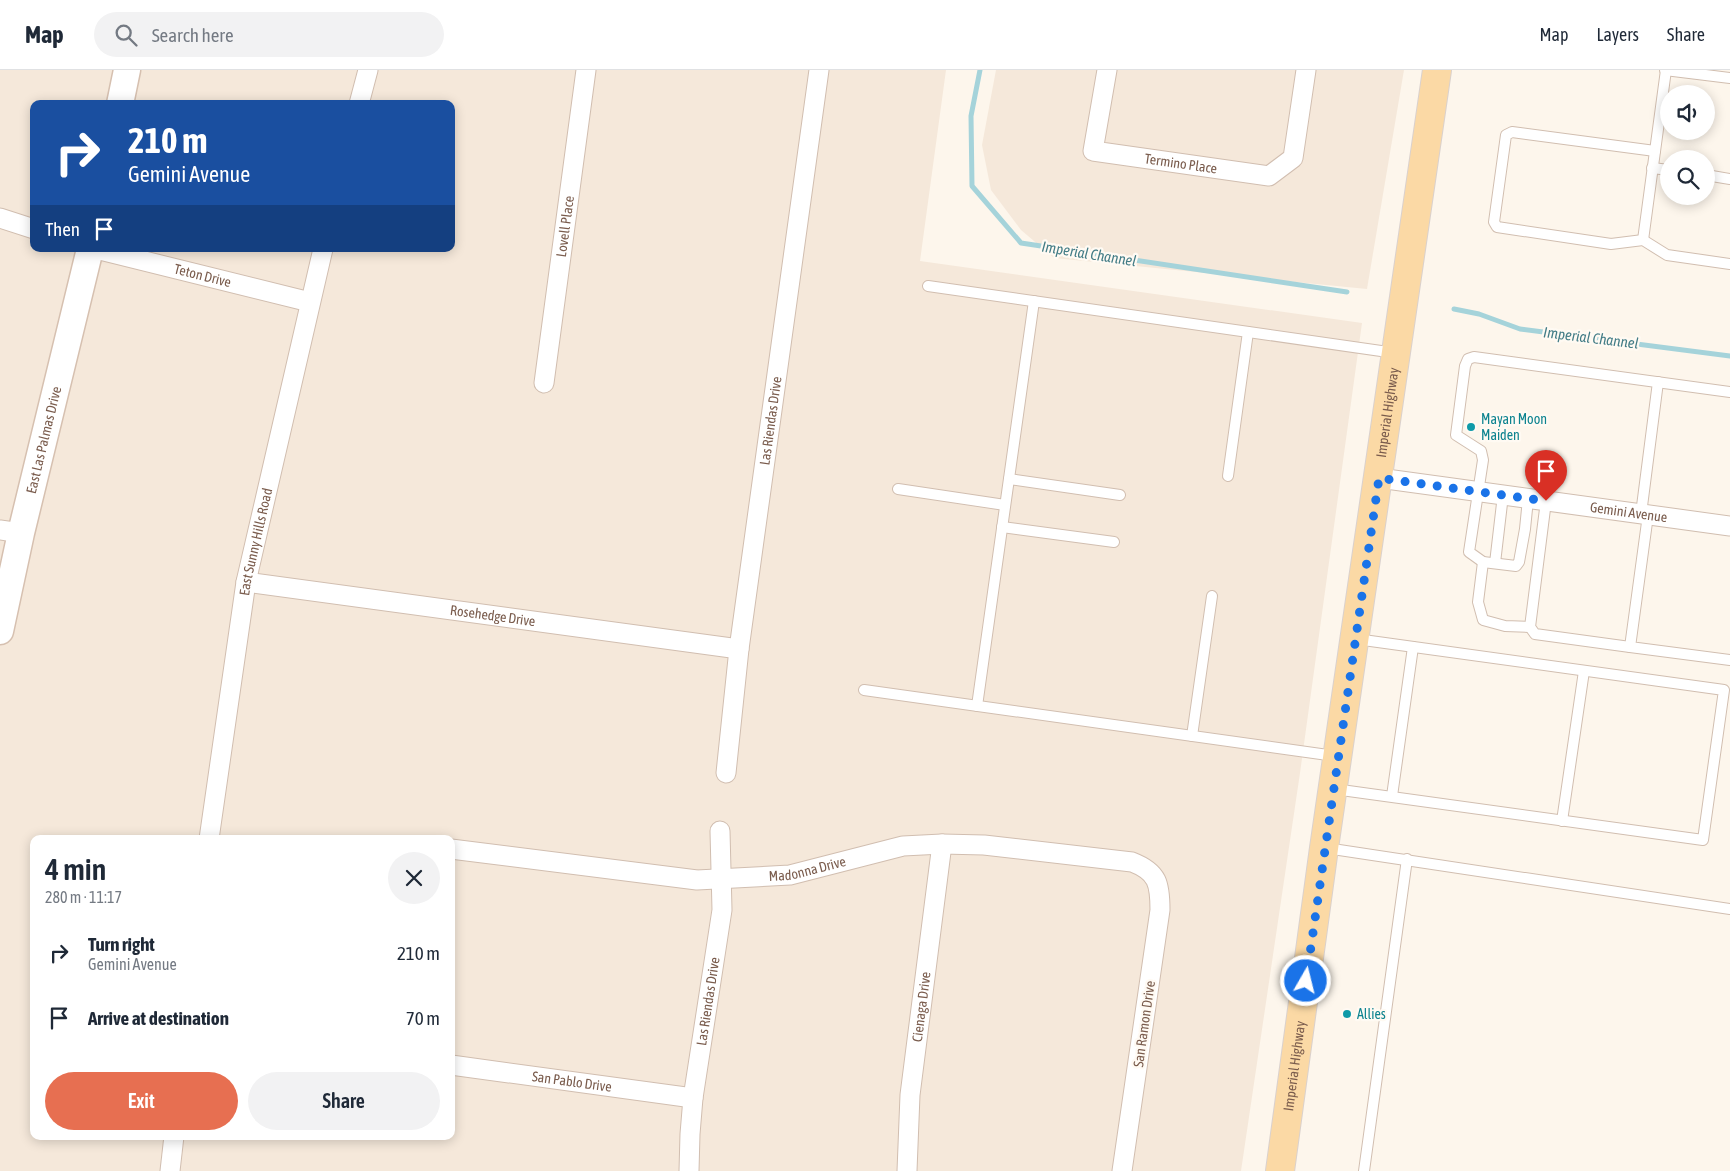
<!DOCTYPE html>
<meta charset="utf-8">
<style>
body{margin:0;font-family:"Asap Condensed",sans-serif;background:#f2f2f3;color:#1f2937;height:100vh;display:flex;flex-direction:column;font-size:19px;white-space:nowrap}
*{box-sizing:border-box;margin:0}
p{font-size:16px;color:#747a83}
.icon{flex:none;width:28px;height:28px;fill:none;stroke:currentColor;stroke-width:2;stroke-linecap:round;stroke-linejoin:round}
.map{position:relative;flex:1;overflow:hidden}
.panel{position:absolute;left:30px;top:765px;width:425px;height:305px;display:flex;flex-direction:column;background:#fff;border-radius:10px;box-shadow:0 2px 12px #0003}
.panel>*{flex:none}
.banner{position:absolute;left:30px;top:30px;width:425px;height:152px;border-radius:10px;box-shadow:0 2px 12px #0003;background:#1a4fa0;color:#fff;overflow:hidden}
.buttons{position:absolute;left:1660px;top:15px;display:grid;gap:10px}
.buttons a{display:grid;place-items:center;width:55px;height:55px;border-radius:50%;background:#fff;box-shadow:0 2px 12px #0003;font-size:25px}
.pin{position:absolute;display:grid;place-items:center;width:42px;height:42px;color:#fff;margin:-51px -21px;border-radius:50% 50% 50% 0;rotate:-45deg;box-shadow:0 0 5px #0007}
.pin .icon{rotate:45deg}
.me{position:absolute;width:55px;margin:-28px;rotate:8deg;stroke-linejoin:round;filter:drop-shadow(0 0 4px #0008)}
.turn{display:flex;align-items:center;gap:18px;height:105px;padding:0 15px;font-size:22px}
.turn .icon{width:65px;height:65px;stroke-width:2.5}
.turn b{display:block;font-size:35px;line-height:42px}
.then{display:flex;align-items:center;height:48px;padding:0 15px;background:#0003;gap:10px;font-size:19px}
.round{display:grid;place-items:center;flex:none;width:52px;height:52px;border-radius:26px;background:#f2f2f3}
.overview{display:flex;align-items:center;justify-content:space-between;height:85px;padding:0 15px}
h1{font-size:30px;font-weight:600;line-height:38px}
.primary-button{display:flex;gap:10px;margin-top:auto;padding:10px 15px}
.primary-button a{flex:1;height:58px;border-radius:30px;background:#e76f51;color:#fff;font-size:20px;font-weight:600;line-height:58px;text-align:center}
.primary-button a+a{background:#f2f2f3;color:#1f2937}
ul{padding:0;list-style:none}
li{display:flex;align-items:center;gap:15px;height:65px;padding:0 15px}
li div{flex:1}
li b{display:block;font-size:19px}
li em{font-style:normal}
header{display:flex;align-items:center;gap:30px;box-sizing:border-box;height:70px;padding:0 25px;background:#fff;border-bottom:1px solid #e0e1e3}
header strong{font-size:24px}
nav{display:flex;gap:28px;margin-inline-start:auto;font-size:18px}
.search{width:350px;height:45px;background:#f2f2f3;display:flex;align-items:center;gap:12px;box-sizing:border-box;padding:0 18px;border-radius:28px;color:#747a83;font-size:19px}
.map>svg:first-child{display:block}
.residential{fill:#f5e8da;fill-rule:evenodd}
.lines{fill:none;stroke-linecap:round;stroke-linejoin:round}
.stream{stroke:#a5d3da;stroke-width:5}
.lane-casing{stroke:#d1beb0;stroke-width:12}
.street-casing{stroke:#d1beb0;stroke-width:21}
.secondary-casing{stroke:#d6c0b0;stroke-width:29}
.primary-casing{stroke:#dad1cd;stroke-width:30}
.lane{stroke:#fff;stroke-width:10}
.street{stroke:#fff;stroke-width:19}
.secondary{stroke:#fff;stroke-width:26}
.primary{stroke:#fbd9a5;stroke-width:28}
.route{stroke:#1a73e8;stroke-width:9;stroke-dasharray:0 16.2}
.culture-dot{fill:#0f9aa8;stroke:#fffaf3;stroke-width:2}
.labels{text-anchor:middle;stroke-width:4.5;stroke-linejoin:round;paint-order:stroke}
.street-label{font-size:14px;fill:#7a5c4d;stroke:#fffaf3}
.culture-label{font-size:14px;fill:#0d838f;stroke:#fffaf3;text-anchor:start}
.water-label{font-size:15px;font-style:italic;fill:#437c86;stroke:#fffaf3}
</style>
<header>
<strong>Map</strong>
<div class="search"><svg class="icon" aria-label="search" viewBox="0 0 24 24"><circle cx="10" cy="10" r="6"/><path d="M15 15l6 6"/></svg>Search here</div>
<nav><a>Map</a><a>Layers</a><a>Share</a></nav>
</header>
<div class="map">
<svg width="1730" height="1101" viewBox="0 0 1730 1101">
<rect width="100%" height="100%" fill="#fdf6ec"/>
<!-- residential -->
<g class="residential">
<path d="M0,0H946L920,191L1362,253L1300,703L1241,1101H0ZM34,34H451V179H34ZM34,769H451V1066H34Z"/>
<polygon points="996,0 1404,0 1367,219 1054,188 1021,160 991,120 982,75"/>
</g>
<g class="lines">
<!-- stream -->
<g class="stream">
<polyline points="980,0 971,46 972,116 1021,173 1347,222"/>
<polyline points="1454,239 1479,244 1520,259 1730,286"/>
</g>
<!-- lane casing -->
<g class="lane-casing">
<g id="lane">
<polyline points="1665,0 1730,8"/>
<polyline points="1655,81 1512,62 1506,65 1494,152 1497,157 1611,174 1643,170 1667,185 1730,194"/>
<polyline points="1652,98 1669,100"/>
<polyline points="1706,105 1730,109"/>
<polyline points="1643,170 1666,0"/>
<polyline points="928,216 1395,283"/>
<polyline points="1228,406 1248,262"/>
<polyline points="1009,409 1120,425"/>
<polyline points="898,419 1005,435"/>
<polyline points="1528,429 1525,459 1519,492 1516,496 1483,492 1469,482 1483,390 1481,381 1456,365 1465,296 1468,289 1474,287 1730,322"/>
<polyline points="1546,431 1530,557 1535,564 1630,577"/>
<polyline points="1641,444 1658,312"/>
<polyline points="1648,445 1630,577 1730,590"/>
<polyline points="1002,457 1114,472"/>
<polyline points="1483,492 1478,532 1483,550 1505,556 1530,557"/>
<polyline points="1495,493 1503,425"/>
<polyline points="864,620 1335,686"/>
<polyline points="977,636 1034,231"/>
<polyline points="1192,666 1212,526"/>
<polyline points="1334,719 1703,770 1724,620 1356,569"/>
<polyline points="1392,726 1413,577"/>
<polyline points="1562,751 1584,601"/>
<polyline points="1326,778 1730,839"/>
<polyline points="1364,1101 1407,789"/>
</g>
</g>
<!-- street casing -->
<g class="street-casing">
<g id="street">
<path id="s1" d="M1107,0L1093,81L1269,106L1293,88L1306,0"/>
<polyline points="359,34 368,0"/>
<polyline points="0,148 34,159"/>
<path id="s2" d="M96,179L310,232"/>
<path id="s3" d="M544,313L586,0"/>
<path id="s4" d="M1379,408L1730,456"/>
<polyline points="0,460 21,463"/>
<path id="s5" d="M246,512L739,579"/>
<path id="s6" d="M726,703L739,579L819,0"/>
<path id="s7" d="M209,769L246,512L323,179"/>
<path id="s8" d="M451,779L697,810L790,805L903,776L942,774L984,775L1132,792C1158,802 1160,814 1160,840L1122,1101"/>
<path id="s9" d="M451,995L693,1028"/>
<polyline points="170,1101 174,1066"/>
<path id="s10" d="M689,1101L690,1064L693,1028L722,840L720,761"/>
<path id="s11" d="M907,1101L910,1025L942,774"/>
</g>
</g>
<!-- secondary casing -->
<g class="secondary-casing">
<g id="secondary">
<polyline points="120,34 127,0"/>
<path id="s12" d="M0,561L21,463L90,179"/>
</g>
</g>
<!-- primary casing -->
<g class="primary-casing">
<g id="primary">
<path id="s13" d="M1280,1101L1324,778L1437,0"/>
</g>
</g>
<!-- lane -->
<use href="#lane" class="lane"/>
<!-- street -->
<use href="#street" class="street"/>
<!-- secondary -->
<use href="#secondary" class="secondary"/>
<!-- primary -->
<use href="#primary" class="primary"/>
</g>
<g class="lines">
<!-- route -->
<polyline class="route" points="1306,911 1379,408 1546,431"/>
</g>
<!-- markers -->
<g class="culture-dot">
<circle cx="1471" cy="357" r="5"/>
<circle cx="1347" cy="944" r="5"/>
</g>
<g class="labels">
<!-- street labels -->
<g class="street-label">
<text dy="5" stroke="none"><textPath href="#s1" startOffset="171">Termino Place</textPath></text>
<text dy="5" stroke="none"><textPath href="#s3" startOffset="158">Lovell Place</textPath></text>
<text dy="5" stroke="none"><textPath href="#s2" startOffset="110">Teton Drive</textPath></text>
<text dy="5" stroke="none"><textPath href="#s13" startOffset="766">Imperial Highway</textPath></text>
<text dy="5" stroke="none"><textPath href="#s6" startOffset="355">Las Riendas Drive</textPath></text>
<text dy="5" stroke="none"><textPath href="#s12" startOffset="196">East Las Palmas Drive</textPath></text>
<text dy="5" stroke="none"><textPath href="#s4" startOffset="252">Gemini Avenue</textPath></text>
<text dy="5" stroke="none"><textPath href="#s7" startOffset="301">East Sunny Hills Road</textPath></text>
<text dy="5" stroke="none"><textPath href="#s5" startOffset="249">Rosehedge Drive</textPath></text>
<text dy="5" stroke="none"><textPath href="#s8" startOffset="359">Madonna Drive</textPath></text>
<text dy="5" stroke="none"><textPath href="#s10" startOffset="171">Las Riendas Drive</textPath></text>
<text dy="5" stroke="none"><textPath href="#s11" startOffset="165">Cienaga Drive</textPath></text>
<text transform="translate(1144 954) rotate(-82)" y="5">San Ramon Drive</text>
<text dy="5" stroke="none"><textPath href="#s13" startOffset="106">Imperial Highway</textPath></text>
<text dy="5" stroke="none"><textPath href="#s9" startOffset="122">San Pablo Drive</textPath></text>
</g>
<!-- culture labels -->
<g class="culture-label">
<text x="1481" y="354">Mayan Moon<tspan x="1481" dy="16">Maiden</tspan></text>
<text x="1357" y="949">Allies</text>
</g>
<!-- water labels -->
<g class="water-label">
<text transform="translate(1089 184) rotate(9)" y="5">Imperial Channel</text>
<text transform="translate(1591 268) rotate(7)" y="5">Imperial Channel</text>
</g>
</g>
</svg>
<div class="buttons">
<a><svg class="icon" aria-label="sound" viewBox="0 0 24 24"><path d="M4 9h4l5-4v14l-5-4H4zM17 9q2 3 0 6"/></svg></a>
<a><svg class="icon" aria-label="search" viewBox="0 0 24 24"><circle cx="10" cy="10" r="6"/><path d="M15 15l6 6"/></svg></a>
</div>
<div class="pin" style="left:1546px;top:431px;background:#d93025"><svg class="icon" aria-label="arrive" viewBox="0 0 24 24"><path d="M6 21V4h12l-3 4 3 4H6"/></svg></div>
<svg class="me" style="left:1306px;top:911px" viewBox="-20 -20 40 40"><circle r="17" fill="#1a73e8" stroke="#fff" stroke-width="3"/><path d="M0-11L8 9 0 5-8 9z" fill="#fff"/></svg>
<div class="banner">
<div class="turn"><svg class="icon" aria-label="right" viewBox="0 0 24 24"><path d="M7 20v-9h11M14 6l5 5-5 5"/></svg><div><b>210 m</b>Gemini Avenue</div></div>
<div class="then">Then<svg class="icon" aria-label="arrive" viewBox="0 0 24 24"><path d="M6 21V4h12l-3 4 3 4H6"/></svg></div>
</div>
<section class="panel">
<div class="overview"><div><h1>4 min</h1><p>280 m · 11:17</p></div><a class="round"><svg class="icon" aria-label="close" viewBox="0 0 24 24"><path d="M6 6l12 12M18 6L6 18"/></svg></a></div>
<ul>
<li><svg class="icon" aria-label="right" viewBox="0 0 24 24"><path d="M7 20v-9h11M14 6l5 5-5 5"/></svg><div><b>Turn right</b><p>Gemini Avenue</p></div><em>210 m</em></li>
<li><svg class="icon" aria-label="arrive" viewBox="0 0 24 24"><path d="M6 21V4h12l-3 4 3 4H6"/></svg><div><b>Arrive at destination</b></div><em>70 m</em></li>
</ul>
<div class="primary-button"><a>Exit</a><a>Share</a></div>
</section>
</div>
